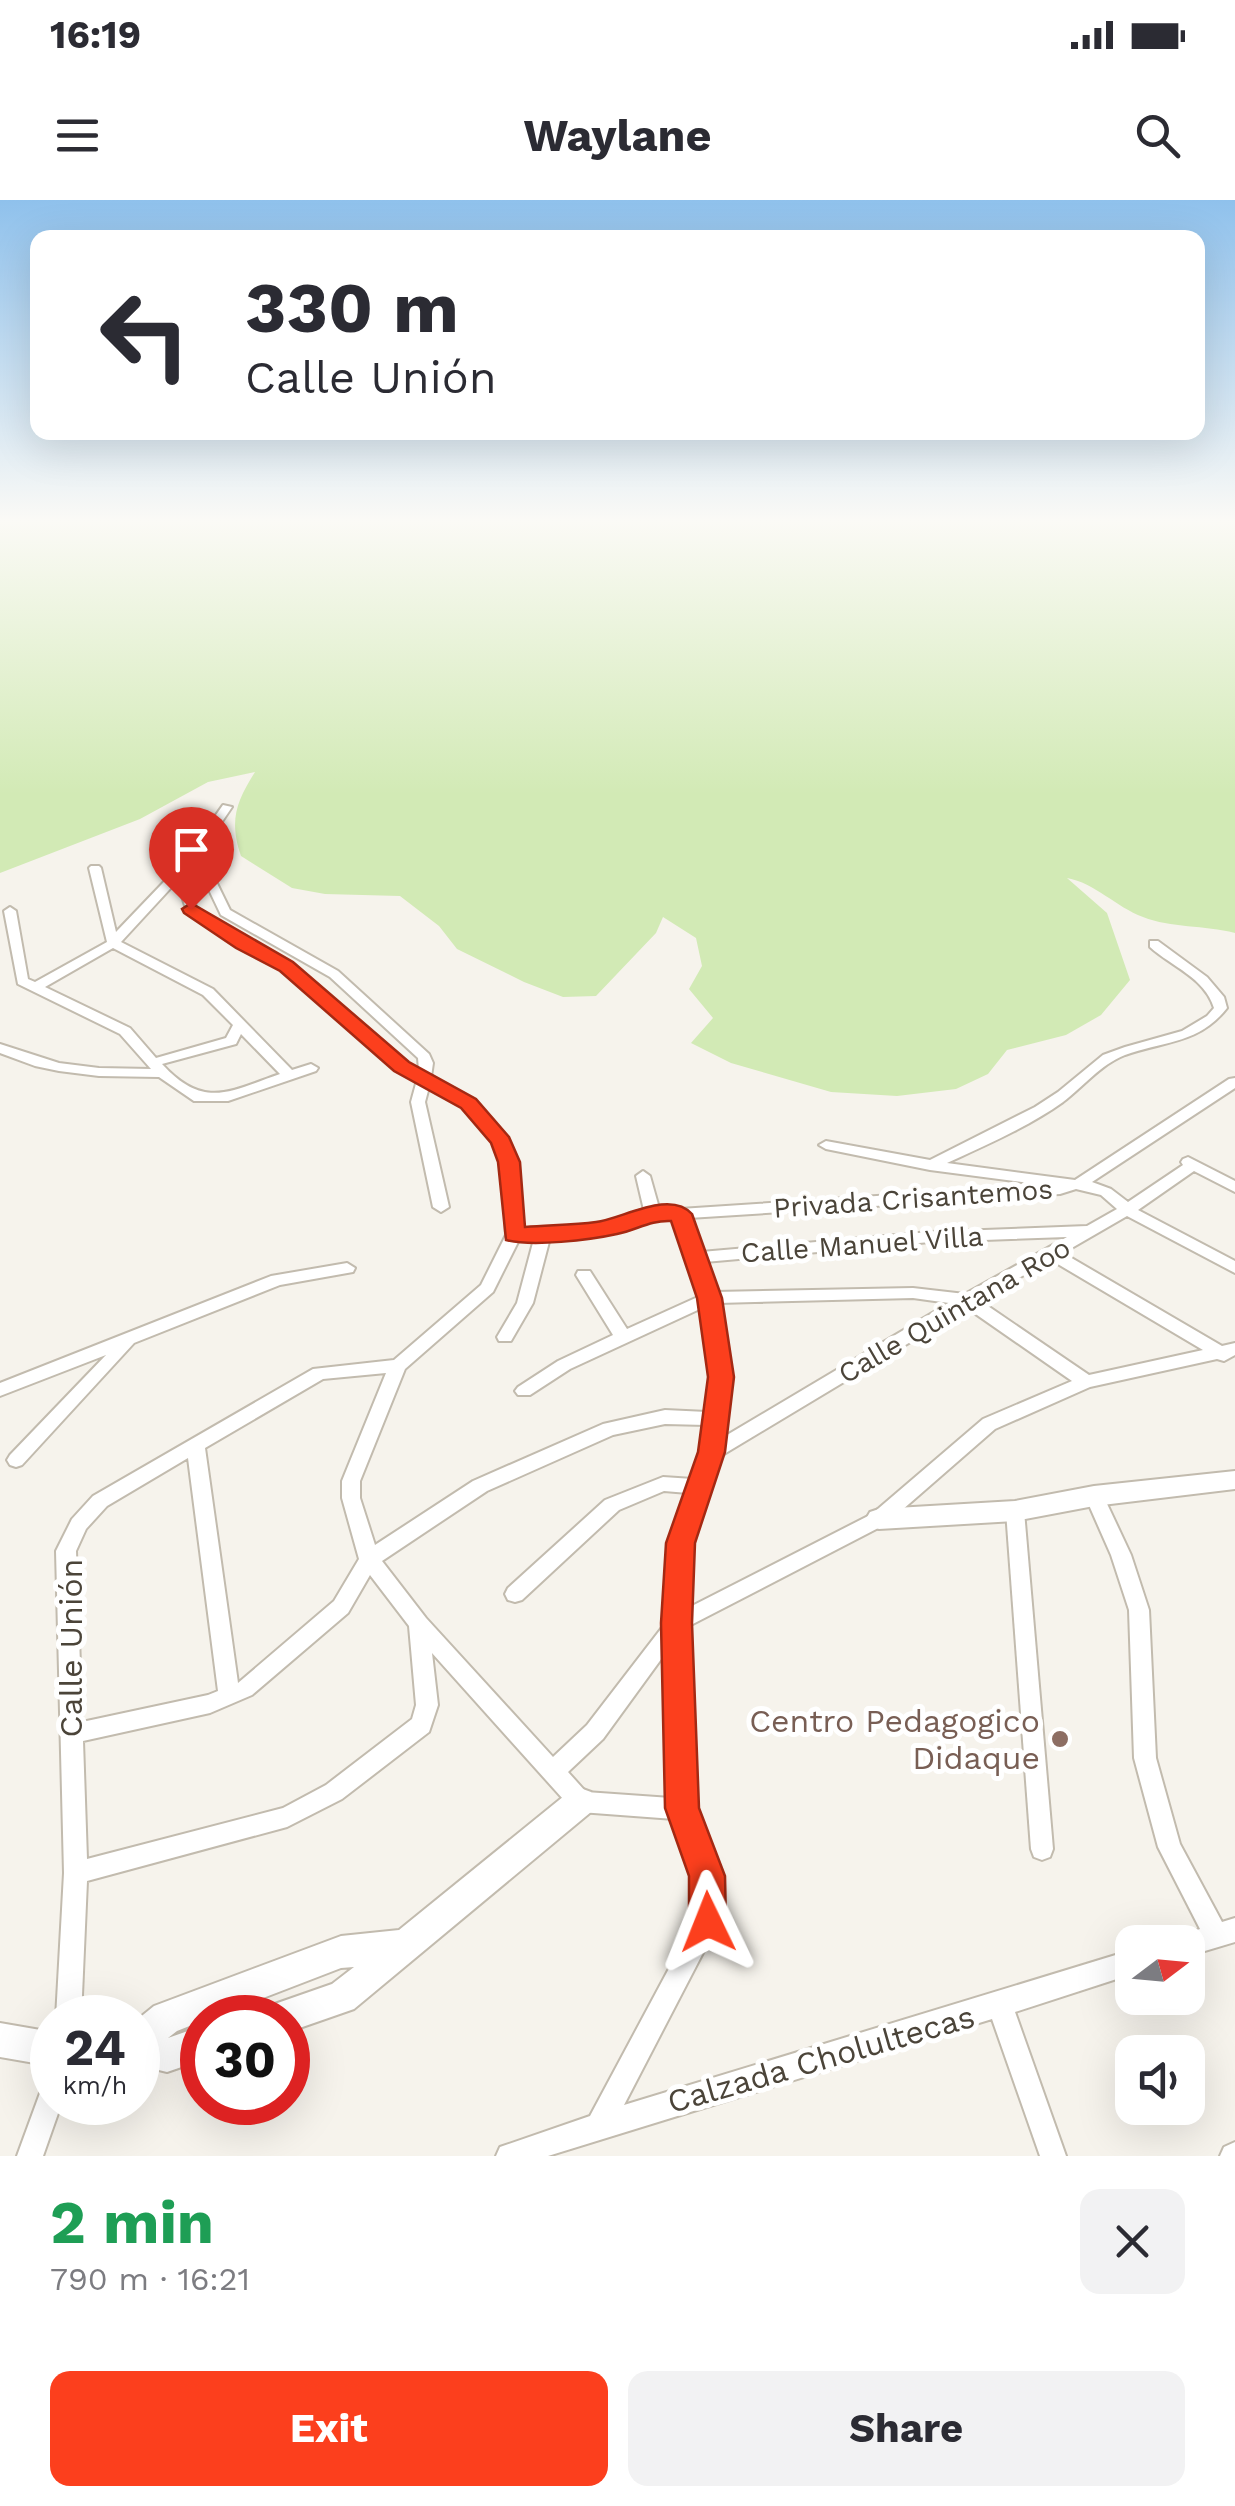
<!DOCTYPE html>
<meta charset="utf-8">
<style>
body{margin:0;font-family:"Work Sans",sans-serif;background:#f2f2f3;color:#2b2b33;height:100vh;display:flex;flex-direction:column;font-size:38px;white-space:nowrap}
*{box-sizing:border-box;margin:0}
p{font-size:32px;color:#7c7c81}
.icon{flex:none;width:55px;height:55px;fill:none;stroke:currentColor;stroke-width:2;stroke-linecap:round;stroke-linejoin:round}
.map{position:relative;height:1956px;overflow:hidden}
.sheet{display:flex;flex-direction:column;background:#fff;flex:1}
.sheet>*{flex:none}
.banner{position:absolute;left:30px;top:30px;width:1175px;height:210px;border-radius:20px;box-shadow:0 10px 40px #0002;background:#fff;color:#2b2b33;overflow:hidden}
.needle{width:65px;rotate:74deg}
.fabs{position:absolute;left:1115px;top:1725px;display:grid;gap:20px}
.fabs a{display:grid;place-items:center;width:90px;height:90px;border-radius:20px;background:#fff;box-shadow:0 10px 40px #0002;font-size:50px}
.speed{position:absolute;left:30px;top:1795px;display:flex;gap:20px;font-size:50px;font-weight:700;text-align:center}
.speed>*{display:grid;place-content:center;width:130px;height:130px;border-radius:50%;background:#fff;box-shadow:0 10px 40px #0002;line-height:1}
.speed small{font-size:25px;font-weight:400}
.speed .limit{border:15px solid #d22;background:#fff;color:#111}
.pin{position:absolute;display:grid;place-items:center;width:85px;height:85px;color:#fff;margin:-102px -42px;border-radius:50% 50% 50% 0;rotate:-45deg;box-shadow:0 0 10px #0007}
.pin .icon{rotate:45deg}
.me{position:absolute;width:110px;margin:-55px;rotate:358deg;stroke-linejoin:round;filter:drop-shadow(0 0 8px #0008)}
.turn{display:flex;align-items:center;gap:35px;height:210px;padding:0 50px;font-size:45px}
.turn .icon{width:130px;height:130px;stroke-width:2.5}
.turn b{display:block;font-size:70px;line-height:85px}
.round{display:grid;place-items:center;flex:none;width:105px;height:105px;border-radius:20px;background:#f2f2f3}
.summary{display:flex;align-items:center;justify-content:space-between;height:170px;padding:0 50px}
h1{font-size:60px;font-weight:700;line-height:75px;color:#1e9e55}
.primary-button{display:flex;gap:20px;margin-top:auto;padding:20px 50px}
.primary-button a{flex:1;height:115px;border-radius:20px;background:#fc3f1d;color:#fff;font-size:40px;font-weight:700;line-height:115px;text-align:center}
.primary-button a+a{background:#f2f2f3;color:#2b2b33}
.status{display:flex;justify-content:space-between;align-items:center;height:70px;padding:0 50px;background:#fff;direction:ltr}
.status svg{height:28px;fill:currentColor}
header{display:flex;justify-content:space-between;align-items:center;height:130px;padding:0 50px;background:#fff;font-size:45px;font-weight:700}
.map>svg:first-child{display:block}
.green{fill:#d2eab5}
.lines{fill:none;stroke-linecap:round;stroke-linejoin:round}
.minor-casing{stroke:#c2bbae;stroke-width:4}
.tertiary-casing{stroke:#c2bbae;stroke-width:4}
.minor{fill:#fff;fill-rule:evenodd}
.tertiary{fill:#fff;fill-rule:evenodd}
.route{fill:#fc3f1d;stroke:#a42913;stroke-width:2.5}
.education-dot{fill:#8d6e63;stroke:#fff;stroke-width:4}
.labels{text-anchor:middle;stroke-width:10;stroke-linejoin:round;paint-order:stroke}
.street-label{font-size:28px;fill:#4b4439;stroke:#fff}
.near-street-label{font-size:32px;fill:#4b4439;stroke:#fff}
.near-education-label{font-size:32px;fill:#785e54;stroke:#fff;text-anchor:end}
</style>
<div class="status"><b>16:19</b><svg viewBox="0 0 49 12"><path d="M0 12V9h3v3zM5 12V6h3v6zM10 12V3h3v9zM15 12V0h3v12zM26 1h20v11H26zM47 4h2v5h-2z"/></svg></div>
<header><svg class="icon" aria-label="menu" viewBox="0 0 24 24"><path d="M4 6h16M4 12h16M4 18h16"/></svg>Waylane<svg class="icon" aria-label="search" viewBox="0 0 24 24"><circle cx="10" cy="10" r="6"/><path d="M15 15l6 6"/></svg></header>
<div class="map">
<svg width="1235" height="1956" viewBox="0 0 1235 1956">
<rect width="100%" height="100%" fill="#f6f3ec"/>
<!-- green -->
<path class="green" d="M0,321H1235V733C1204,725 1171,728 1143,717C1116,707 1095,683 1067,678L1107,713L1130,780L1101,815L1066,835L1007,850L988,874L956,889L897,896L831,892L731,863L691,843L713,818L689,789L702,766L696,738L663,717L656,733L596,796L563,797L524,782L457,749L439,726L400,696L325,694L292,688L241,656C229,621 236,602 255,572L208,582L140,619L0,673Z"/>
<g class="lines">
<!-- minor casing -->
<g class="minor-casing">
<g id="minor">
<path d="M223,605L232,607L194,663L210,669L230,710L338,771L429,854L433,863L431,877L473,900L508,942L516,961L521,1029L603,1024L644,1010L636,976L643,971L650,976L659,1008L680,1009L1045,985L930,970L826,949L819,945L826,941L930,960L1035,907L1058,892L1103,855L1125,847L1182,831L1207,816L1214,808C1204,777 1172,767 1150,747V741H1158L1207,777L1224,797L1227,808C1199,844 1164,841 1125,855C1100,865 1084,886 1063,902C1028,927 986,945 947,963L1075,980L1229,879L1235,878V888L1092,982L1111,989L1128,1002L1183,965L1181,962L1183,959L1188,957L1235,981V992L1194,971L1138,1010L1235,1061V1073L1127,1016L1063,1053L1222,1146L1235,1143V1155L1224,1161L1217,1159L1090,1187L995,1229L886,1324L687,1427L693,1609L719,1676V1722L624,1905L1132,1750V1774L1015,1812L1066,1956H1040L992,1819L548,1956H496L500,1947L590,1916L695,1720V1676L674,1619L580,1612L572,1609L432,1453L438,1505L429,1532L342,1599L287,1627L87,1681L81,1818H56L64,1673L56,1351L72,1319L93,1296L313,1169L394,1160L481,1085L506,1035L502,961L494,943L463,906L429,887L425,902L449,1007L441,1012L433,1007L411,902L417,880L397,869L283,769L239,747L187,712L178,684L180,678L121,742L213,789L292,870L311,864L318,868L316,871L228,901H194L159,877L99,876L59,871L35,866L0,853V844L59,863L99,868L151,869L120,834L18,784L4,711L10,707L16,711L28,779L35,782L107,742L89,668L91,666H99L101,668L116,732L183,662ZM192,670L201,673L221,715L330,777L418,858L419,870L407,863L291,763L247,741L196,707L190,684L194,672ZM113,748L203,795L233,825L226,838L156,858L130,828L45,787ZM241,834L280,874C230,891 204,910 162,864L236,844ZM1076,989L1101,995L1117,1009L1087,1026L930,1032L701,1052L689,1018L1060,994ZM653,1018L674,1019L700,1096L627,1129L590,1071H578L576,1075L613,1135L558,1161L518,1187L515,1191L518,1195H530L570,1169L702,1108L712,1177L707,1212L665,1210L603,1224L473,1281L375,1345L360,1298V1281L405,1169L493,1092L519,1040L534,1039L517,1103L497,1137L499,1141H511L533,1103L550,1038L604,1034ZM1067,1037L965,1094L913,1088L715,1092L705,1062L930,1042ZM1051,1060L1203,1150L1089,1175L979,1100ZM913,1098L949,1103L722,1238L730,1177L718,1103ZM967,1108L1072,1181L983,1219L872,1314L688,1408L690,1343L719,1257ZM386,1173L342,1281V1298L359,1359L334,1401L238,1483L205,1248L323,1179ZM665,1224L706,1225L702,1253L693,1279L663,1277L605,1300L508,1388L505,1394L508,1400L515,1402L522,1400L619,1310L664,1291L688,1293L670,1343L667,1421L587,1525L553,1557L426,1418L382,1361L487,1291L613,1235ZM188,1258L218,1491L208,1495L82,1522L76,1351L86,1329L107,1306ZM370,1375L409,1426L416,1505L412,1519L326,1585L283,1608L87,1659L83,1541L210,1513L252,1495L348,1413ZM667,1451L671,1598L586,1592L568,1572L603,1539Z"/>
<polygon points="347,1063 355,1068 353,1072 280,1085 134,1143 22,1265 16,1267 10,1265 7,1260 10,1255 106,1155 0,1196 0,1183 271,1076"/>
<polygon points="1094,1289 1101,1291 1131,1355 1149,1410 1156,1558 1180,1644 1222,1722 1235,1718 1235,1742 1188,1756 1188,1742 1177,1742 1179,1736 1200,1729 1158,1647 1134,1558 1129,1410 1111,1355 1085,1296 1087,1291"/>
<polygon points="1015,1304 1022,1306 1024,1311 1053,1649 1050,1657 1042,1660 1034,1657 1031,1649 1006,1311 1008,1306"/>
<polygon points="52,1881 52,1902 62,1902 43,1956 17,1956 43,1885"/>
<polygon points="1235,1942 1235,1956 1220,1956 1224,1947"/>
</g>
</g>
<!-- tertiary casing -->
<g class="tertiary-casing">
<g id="tertiary">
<polygon points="1235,1271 1235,1289 1094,1306 1015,1321 879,1329 870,1326 866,1319 870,1312 879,1309 1015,1301 1094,1286"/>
<polygon points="580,1588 591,1592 595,1602 591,1612 354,1809 288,1832 288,1818 265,1818 269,1806 332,1784 354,1767 341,1768 211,1818 202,1818 202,1821 177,1831 168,1838 202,1826 202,1860 167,1872 138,1865 138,1819 154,1806 341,1736 399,1730 569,1592"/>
<polygon points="0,1823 52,1832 52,1866 0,1857"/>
</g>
</g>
<!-- minor -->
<use href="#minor" class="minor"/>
<!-- tertiary -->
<use href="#tertiary" class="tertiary"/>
</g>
<!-- sky -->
<linearGradient id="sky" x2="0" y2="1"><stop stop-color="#8fc1ec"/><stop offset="0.54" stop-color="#fbfaf6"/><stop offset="1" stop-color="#fbfaf6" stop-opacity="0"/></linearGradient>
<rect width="1235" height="595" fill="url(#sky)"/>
<!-- route -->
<path class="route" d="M191,703L293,762L409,862L476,899L509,937L520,962L525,1027C549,1025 573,1025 596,1022C622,1019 670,989 692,1014L722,1098L734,1177L725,1252L695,1343L692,1423L699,1608L725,1676L726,1722L720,1734L708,1739L695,1734L689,1722V1676L665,1608L661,1423L666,1343L698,1252L708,1177L697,1098L671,1021C650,1020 637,1030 617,1034C590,1040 532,1047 506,1040L498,962L491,943L461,908L394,871L280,771L236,748L184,713L182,709Z"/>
<!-- markers -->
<circle class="education-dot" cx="1060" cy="1539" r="10"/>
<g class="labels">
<!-- street labels -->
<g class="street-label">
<text transform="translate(913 998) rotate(-4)" y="10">Privada Crisantemos</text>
<text transform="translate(862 1044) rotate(-4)" y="10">Calle Manuel Villa</text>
<text transform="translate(954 1110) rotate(-30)" y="10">Calle Quintana Roo</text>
</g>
<!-- near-street labels -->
<g class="near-street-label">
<text transform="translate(71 1448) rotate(-90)" y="11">Calle Unión</text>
<text transform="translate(821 1859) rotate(-16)" y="11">Calzada Cholultecas</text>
</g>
<!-- near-education labels -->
<g class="near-education-label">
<text x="1040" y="1532">Centro Pedagogico<tspan x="1040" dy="37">Didaque</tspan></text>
</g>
</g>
</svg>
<div class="fabs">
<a><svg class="needle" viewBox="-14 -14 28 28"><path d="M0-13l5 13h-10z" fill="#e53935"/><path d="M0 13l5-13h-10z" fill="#7c7c81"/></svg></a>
<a><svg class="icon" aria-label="sound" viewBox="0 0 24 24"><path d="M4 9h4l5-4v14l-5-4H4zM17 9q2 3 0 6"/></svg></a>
</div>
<div class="speed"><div>24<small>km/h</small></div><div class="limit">30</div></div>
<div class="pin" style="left:191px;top:709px;background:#d93025"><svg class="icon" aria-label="arrive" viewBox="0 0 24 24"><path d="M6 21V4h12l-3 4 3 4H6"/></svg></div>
<svg class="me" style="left:708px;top:1722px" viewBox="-20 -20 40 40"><path d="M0-17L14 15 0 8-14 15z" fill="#fc3f1d" stroke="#fff" stroke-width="4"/></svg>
<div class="banner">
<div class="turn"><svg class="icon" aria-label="left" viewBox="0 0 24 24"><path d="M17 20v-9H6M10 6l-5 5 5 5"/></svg><div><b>330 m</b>Calle Unión</div></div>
</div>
</div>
<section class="sheet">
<div class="summary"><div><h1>2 min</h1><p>790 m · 16:21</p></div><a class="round"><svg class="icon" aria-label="close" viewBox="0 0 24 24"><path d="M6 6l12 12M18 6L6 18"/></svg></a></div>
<div class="primary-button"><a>Exit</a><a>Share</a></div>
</section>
